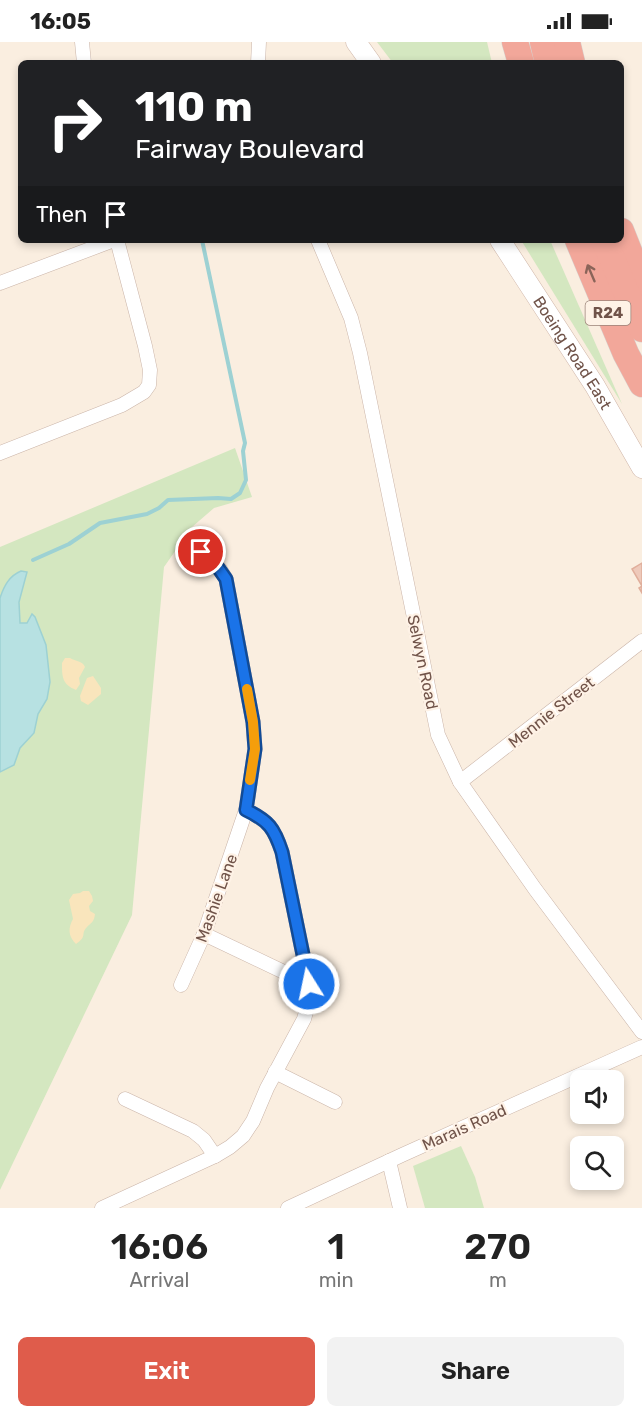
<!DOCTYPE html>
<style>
body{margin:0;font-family:Rubik,sans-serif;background:#f2f2f2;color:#222;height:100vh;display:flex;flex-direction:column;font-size:22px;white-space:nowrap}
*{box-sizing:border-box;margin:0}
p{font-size:20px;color:#767676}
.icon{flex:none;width:33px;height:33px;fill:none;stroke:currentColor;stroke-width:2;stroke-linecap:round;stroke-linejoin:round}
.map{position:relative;height:1166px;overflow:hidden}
.sheet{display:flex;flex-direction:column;background:#fff;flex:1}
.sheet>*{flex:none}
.hud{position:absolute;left:18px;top:18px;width:606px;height:183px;border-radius:9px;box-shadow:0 3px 9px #0003;background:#202124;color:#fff;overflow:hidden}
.buttons{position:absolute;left:570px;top:1028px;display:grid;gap:12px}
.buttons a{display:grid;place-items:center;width:54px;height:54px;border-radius:9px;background:#fff;box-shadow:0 3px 9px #0003;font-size:30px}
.pin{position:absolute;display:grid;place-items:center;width:51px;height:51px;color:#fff;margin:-26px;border:3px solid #fff;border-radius:50%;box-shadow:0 2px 6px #0007}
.me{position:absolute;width:66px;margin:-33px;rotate:350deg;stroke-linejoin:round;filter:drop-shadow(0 0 4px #0008)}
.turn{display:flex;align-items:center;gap:21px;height:126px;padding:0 18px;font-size:27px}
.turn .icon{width:78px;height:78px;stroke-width:2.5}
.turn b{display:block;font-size:42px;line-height:51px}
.then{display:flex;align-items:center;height:57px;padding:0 18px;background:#0003;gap:12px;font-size:22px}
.eta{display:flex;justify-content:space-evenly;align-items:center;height:102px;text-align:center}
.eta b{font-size:36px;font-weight:600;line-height:42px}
.action{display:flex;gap:12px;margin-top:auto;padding:12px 18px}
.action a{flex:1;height:69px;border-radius:9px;background:#df5c4b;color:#fff;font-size:24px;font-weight:600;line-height:69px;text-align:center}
.action a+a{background:#f2f2f2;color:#222}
.status{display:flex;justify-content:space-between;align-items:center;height:42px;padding:0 30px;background:#fff;direction:ltr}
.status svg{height:16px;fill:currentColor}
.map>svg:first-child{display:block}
.green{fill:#d4e7c0}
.sand{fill:#f9e5bc}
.water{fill:#b7e1e2;stroke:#9dd1d3;stroke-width:1.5}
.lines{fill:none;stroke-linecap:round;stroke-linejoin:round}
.stream{stroke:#9dd1d3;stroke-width:4}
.building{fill:#eec9ba;stroke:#e0ae9b;stroke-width:1.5}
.minor-casing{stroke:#cab4a8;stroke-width:15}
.secondary-casing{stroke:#cfb5a8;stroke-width:21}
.motorway-casing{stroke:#d7cfcc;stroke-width:27}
.minor{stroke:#fff;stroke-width:14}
.secondary{stroke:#fff;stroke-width:20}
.motorway{stroke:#f2a79a;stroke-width:26}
.oneway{stroke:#8a6459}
.route-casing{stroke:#114b97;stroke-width:15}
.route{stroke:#1a73e8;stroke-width:10}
.slow{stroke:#f59e0b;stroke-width:10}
.labels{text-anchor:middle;stroke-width:4.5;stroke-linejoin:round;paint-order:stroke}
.shield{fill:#fef2e6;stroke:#9b8378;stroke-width:1.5}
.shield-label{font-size:15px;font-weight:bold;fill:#705349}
.street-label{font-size:16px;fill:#705349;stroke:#fef2e6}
</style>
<div class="status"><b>16:05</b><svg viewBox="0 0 49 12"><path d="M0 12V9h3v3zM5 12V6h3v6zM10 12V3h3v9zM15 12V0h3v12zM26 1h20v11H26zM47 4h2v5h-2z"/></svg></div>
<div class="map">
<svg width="642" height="1166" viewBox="0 0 642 1166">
<rect width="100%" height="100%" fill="#faeee0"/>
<!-- green -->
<g class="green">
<polygon points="377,0 487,0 492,21 393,21"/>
<polygon points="521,198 550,198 622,362"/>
<polygon points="235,406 252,455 214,466 192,485 164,525 132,873 0,1148 0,505"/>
<polygon points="461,1104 475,1135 484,1166 425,1166 413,1124"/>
</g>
<!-- sand -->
<g class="sand">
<path d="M65,616H70C76,620 82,618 85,625L79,636L80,642L76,648C62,642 62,635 62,621Z"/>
<polygon points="93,634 101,646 101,652 88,663 81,659 80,654 87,636"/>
<path d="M83,849H89L92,854L93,859L89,864L90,869L95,872C94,880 92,880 87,885C80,892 88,894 76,902C68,894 68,886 73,877L69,858L73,852L80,851Z"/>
</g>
<!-- water -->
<path class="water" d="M21,529L27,530L19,560L20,581H27L32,572L35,575L46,603L50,640L47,657L38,672L34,691L20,706L14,723L0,730V556C4,544 9,534 21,529Z"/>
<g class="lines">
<!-- stream -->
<polyline class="stream" points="33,518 69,502 100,481 147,472 159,466 168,458 218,456 231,457 240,451 246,438 243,409 245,401 202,198"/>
</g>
<!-- building -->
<polygon class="building" points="642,521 642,551 639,546 642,544 632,527"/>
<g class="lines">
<!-- minor casing -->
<g class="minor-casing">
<g id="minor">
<polyline points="82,0 84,21"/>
<polyline points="258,21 259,0"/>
<polyline points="318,198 351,276 360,311 438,693 460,740 535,847 642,990"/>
<polyline points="0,241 114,198"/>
<polyline points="0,411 122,363 144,350 149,343 150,328 145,304 117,198"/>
<polyline points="460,740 642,599"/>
<polyline points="204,892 309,942"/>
<polyline points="181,943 204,892 246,768 255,707 253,680 226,537 220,527 201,510"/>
<polyline points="275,1030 335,1060"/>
<polyline points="125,1057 193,1089 204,1098 215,1114"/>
<polyline points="389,1119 400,1166"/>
<path d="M102,1166L215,1114L230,1105L243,1094L253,1079L267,1046L304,977L308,963L309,942L282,810C274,786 269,779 246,768"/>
<polyline points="288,1166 402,1113 642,1005"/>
</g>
</g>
<!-- secondary casing -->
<g class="secondary-casing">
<g id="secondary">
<polyline points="356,0 371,21"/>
<path id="s1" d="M500,198L595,344L642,426"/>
</g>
</g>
<!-- motorway casing -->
<g class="motorway-casing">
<g id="motorway">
<polyline points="515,0 521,21"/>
<polyline points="543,0 548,21"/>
<polyline points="567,0 572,21"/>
<polyline points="621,189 642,242"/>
<polyline points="578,198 626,312 642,342"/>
<polyline points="604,198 642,287"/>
</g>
</g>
<!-- minor -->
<use href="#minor" class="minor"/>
<!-- secondary -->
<use href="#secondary" class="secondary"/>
<!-- motorway -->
<use href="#motorway" class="motorway"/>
</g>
<!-- one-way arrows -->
<defs><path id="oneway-shaft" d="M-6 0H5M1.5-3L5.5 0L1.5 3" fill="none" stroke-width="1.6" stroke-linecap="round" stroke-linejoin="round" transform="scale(1.5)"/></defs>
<use class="oneway" href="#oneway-shaft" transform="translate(591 231) rotate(-113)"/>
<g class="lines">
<!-- route casing -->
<g class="route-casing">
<path id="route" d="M201,510L219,527L226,537L253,680L255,707L246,768C269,779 274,786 282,810L309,942"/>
</g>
<!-- route -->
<use href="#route" class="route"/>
<!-- slow -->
<polyline class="slow" points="247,647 253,680 255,707 250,738"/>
</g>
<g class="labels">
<!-- shield labels -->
<rect class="shield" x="585.5" y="259" width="45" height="24" rx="4.5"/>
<g class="shield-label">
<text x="608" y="276">R24</text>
</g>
<!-- street labels -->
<g class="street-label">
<text dy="6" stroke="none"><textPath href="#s1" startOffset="134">Boeing Road East</textPath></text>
<text transform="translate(423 620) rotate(78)" y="6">Selwyn Road</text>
<text transform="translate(551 670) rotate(-38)" y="6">Mennie Street</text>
<text transform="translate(216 856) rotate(-70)" y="6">Mashie Lane</text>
<text transform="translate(464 1085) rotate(-24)" y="6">Marais Road</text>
</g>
</g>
</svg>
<div class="buttons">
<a><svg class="icon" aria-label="sound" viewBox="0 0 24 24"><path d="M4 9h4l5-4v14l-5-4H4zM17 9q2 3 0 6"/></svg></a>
<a><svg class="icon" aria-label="search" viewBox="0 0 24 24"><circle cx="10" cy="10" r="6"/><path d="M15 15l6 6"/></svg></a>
</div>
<div class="pin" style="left:201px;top:510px;background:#d93025"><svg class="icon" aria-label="arrive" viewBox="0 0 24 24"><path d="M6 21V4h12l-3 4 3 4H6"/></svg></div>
<svg class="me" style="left:309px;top:942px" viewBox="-20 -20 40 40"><circle r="17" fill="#1a73e8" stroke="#fff" stroke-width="3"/><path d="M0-11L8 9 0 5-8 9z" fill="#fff"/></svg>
<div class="hud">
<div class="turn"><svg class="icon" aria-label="right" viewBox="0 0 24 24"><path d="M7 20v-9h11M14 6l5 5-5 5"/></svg><div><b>110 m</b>Fairway Boulevard</div></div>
<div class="then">Then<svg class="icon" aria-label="arrive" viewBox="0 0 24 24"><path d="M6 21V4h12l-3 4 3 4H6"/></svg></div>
</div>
</div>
<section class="sheet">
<div class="eta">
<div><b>16:06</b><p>Arrival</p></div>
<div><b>1</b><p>min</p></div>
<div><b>270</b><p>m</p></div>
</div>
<div class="action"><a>Exit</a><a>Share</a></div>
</section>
